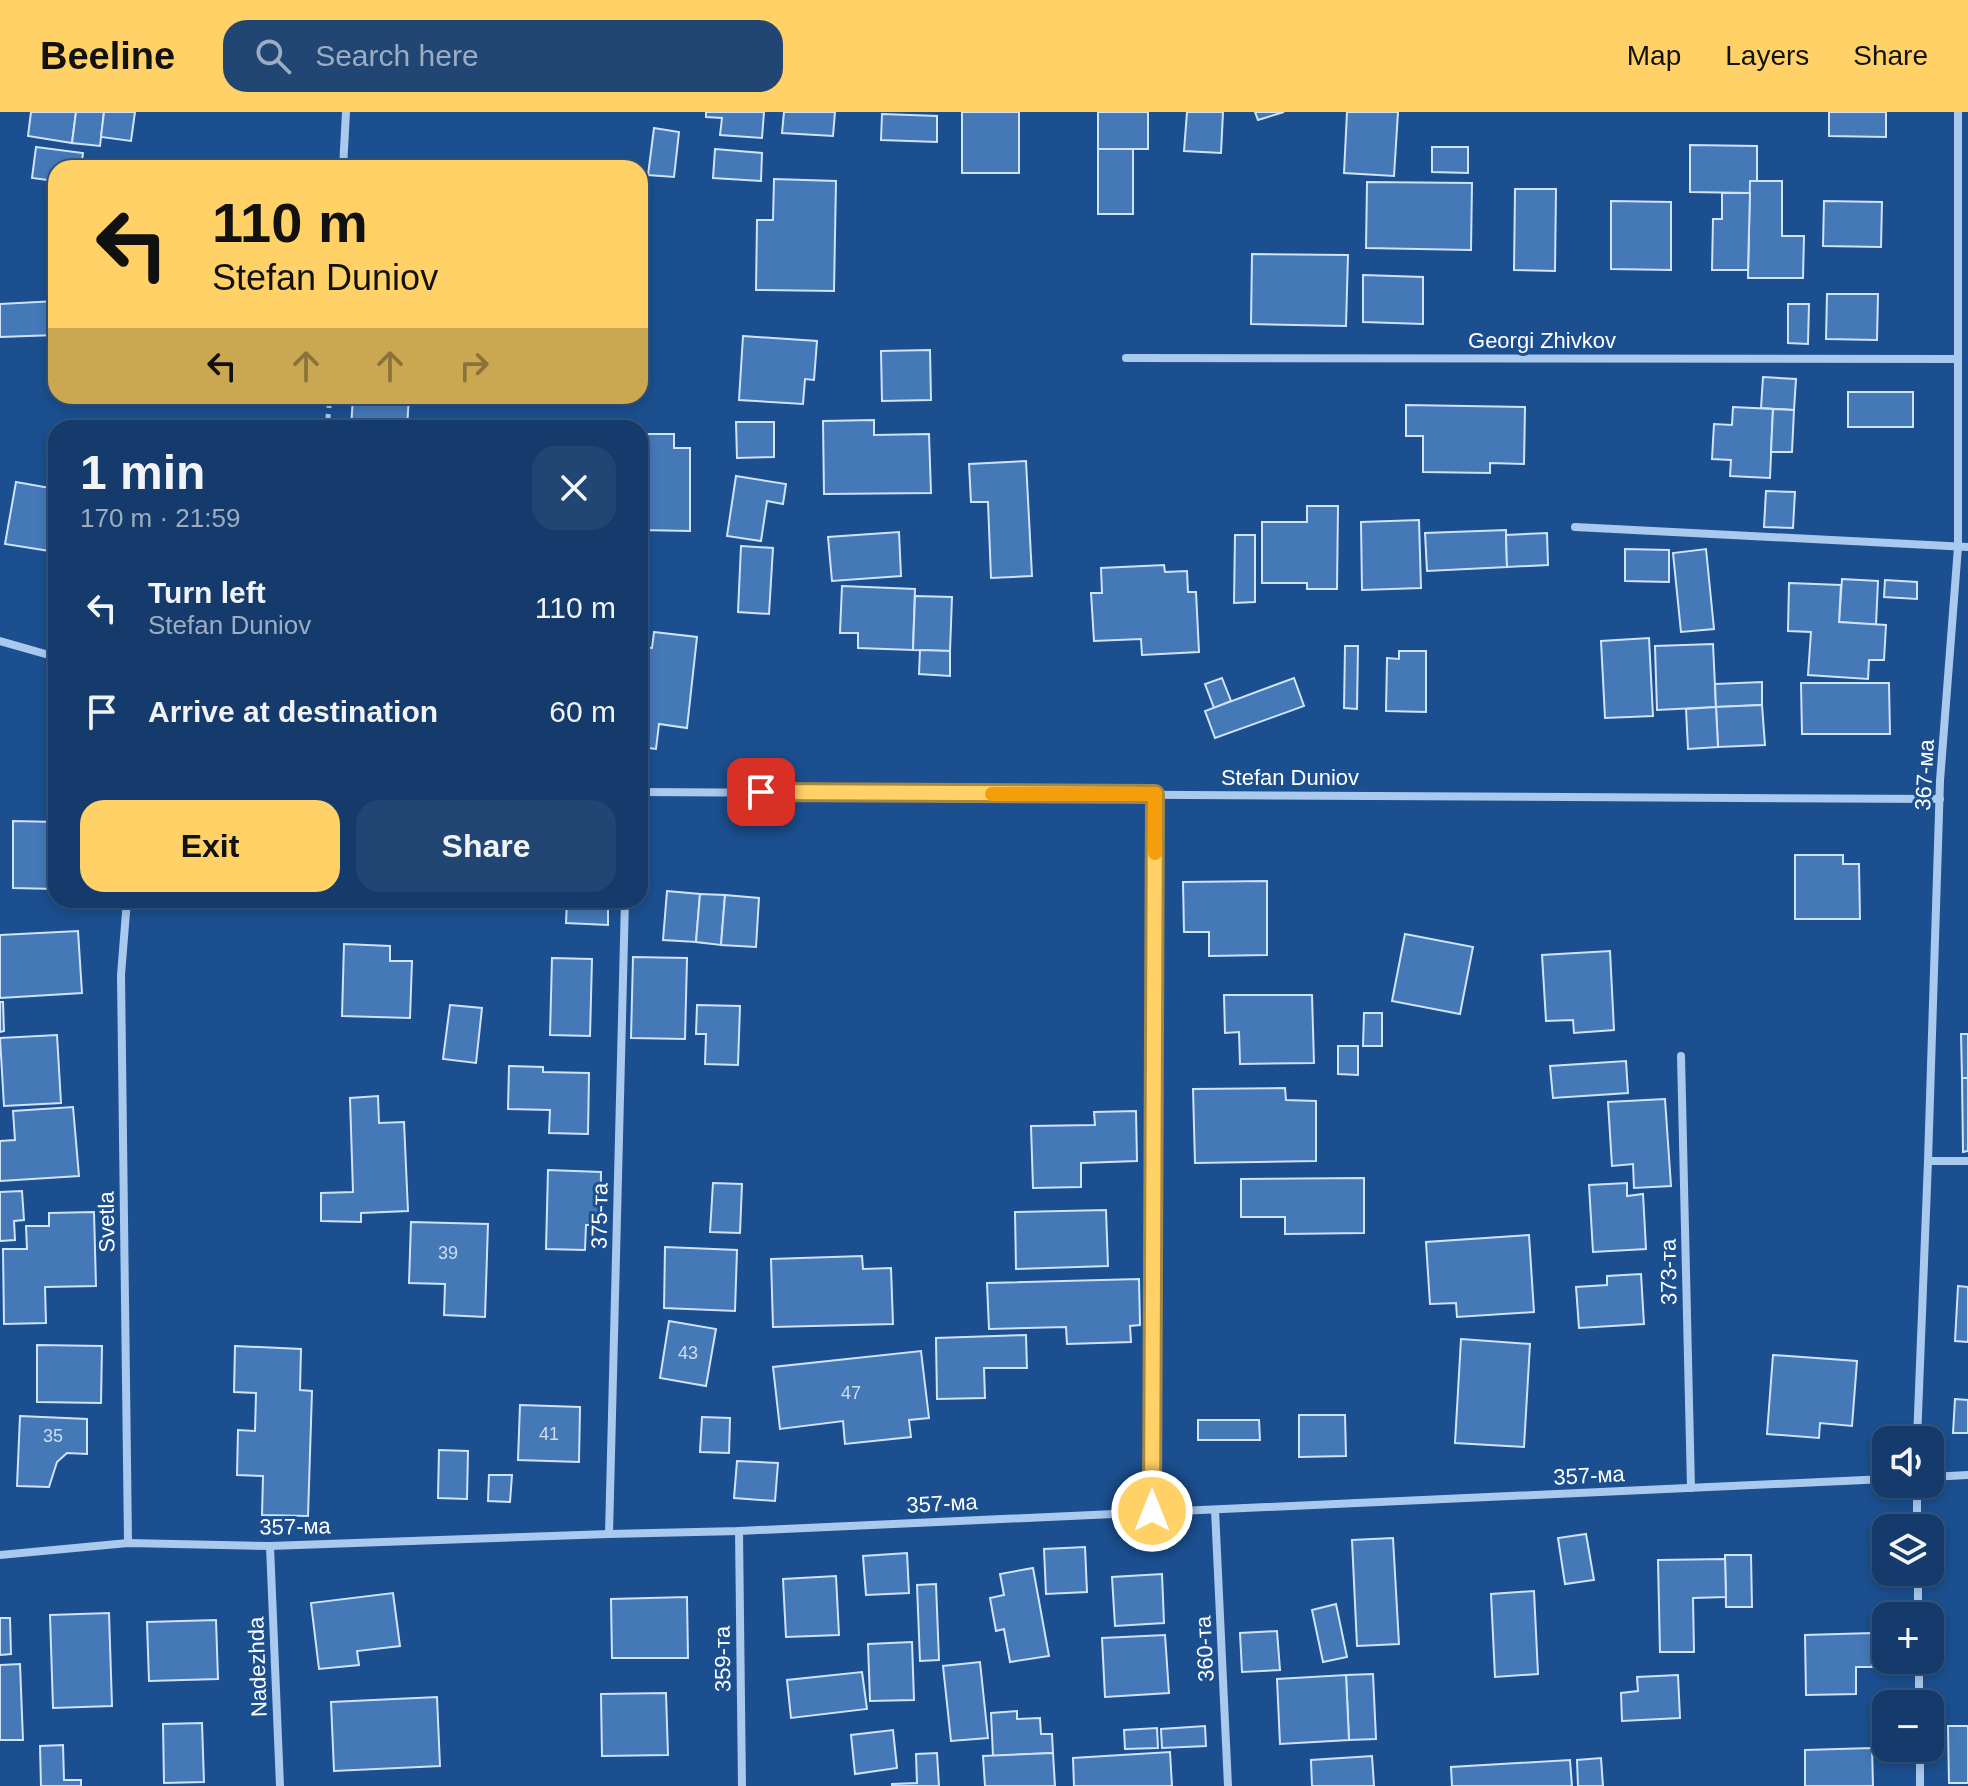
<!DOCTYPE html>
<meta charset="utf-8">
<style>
body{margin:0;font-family:Arial,sans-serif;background:#214673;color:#f1f3f6;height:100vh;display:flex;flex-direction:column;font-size:30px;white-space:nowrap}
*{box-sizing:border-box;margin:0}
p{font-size:26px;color:#9dadc1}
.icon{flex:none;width:44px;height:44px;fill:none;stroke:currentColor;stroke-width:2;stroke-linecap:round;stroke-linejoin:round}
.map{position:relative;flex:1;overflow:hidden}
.details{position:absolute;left:48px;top:308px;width:600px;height:488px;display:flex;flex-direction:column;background:#143b6b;border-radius:24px;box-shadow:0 4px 12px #0003,0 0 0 2px #33557e}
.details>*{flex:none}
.guide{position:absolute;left:48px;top:48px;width:600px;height:244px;border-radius:24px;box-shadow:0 4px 12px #0003,0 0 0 2px #33557e;background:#ffd166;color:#111;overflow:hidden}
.tools{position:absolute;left:1872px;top:1314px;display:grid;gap:16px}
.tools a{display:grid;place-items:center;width:72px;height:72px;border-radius:16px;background:#143b6b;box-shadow:0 4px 12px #0003,0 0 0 2px #33557e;font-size:40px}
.pin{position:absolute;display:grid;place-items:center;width:68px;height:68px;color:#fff;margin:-34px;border-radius:16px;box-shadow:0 4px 12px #0006}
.me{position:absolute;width:88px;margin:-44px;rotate:0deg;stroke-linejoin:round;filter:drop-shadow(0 0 6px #0008)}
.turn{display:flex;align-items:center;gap:28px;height:168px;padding:0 32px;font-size:36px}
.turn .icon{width:104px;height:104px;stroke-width:2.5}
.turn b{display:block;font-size:56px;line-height:68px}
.lanes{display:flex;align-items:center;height:76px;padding:0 32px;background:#0003;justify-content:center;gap:40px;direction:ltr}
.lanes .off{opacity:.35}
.round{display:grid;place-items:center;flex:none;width:84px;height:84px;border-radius:24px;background:#214673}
.overview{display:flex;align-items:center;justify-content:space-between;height:136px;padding:0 32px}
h1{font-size:48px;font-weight:700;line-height:60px}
.primary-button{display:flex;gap:16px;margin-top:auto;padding:16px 32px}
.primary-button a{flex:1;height:92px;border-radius:24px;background:#ffd166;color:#111;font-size:32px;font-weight:700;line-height:92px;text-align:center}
.primary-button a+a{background:#214673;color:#f1f3f6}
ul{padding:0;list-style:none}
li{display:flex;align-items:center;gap:24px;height:104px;padding:0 32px}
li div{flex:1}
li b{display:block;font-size:30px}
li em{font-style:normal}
header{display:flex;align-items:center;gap:48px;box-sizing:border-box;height:112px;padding:0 40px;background:#ffd166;color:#111}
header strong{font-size:38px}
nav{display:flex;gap:44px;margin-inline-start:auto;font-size:28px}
.search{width:560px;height:72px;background:#214673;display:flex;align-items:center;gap:20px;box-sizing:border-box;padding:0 28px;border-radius:24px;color:#9dadc1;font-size:30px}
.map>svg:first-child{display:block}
.building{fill:#4478b7;stroke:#cfe3fa;stroke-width:2}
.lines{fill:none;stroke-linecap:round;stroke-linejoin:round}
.path{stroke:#a9c9ee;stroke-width:5;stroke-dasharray:4 6;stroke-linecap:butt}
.street{stroke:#a9c9ee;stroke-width:8}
.route-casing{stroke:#a68842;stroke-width:20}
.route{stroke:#ffd166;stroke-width:14}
.slow{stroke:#f59e0b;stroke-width:14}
.labels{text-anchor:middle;stroke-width:6;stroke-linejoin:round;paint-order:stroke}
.number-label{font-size:18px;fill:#d0dded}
.street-label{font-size:22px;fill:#fff;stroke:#1b4f8f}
</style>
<header>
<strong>Beeline</strong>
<div class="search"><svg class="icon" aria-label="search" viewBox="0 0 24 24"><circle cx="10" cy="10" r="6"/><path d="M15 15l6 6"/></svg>Search here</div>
<nav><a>Map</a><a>Layers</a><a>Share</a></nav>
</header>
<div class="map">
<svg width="1968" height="1674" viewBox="0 0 1968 1674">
<rect width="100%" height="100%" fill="#1b4f8f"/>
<!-- building -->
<g class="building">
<polygon points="31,0 76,0 72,31 28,24"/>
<polygon points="76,0 104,0 100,34 72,31"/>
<polygon points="104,0 135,0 131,29 101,25"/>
<polygon points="706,0 764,0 762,26 720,23 722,6 706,5"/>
<polygon points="784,0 835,0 833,24 782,21"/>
<rect x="962" y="0" width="57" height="61"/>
<rect x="1098" y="0" width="50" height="37"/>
<polygon points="1187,0 1223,0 1221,41 1184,39"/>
<polygon points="1255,0 1284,0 1258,8"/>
<polygon points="1347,0 1398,0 1394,64 1344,61"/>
<polygon points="1829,0 1886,0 1886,25 1829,24"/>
<polygon points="882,2 937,4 937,30 881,28"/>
<polygon points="654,16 679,20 674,65 648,63"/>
<polygon points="1690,33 1757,34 1757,69 1750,69 1750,81 1690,80"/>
<polygon points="36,35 83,41 81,56 56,56 56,69 32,66"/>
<polygon points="1432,35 1468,35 1468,61 1432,60"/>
<polygon points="715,37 762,41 761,69 713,66"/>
<rect x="1098" y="37" width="35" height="65"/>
<polygon points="774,67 836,69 834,179 756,178 757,108 773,108"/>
<polygon points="1750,69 1782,69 1782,124 1804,124 1803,166 1748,166"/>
<polygon points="1367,70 1472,71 1471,138 1366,136"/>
<polygon points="1515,77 1556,77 1555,159 1514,158"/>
<polygon points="1722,81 1750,81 1748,158 1712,158 1713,107 1722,107"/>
<polygon points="1611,89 1671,90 1671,158 1611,157"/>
<polygon points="1824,89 1882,90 1881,135 1823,134"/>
<polygon points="1252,142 1348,143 1346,214 1251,212"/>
<polygon points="1363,163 1423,165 1423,212 1363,210"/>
<polygon points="1827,182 1878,182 1877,228 1826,227"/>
<polygon points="56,189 56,223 0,225 0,192"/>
<polygon points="1788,192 1809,192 1808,232 1788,231"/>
<polygon points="743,224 817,229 814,268 805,267 803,292 739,288"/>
<polygon points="930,238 931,288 882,289 881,239"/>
<polygon points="1763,265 1796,267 1794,298 1761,296"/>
<rect x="1848" y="280" width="65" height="35"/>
<polygon points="281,284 309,284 308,292 280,287"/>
<polygon points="353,284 409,284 407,316 351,316"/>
<polygon points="1406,293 1525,295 1524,352 1490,351 1490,361 1423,360 1423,324 1406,324"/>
<polygon points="1733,295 1773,297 1770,366 1730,364 1731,348 1712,347 1714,312 1732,313"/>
<polygon points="1773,297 1794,298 1792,340 1771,340"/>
<polygon points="874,308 874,323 929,322 931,381 824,382 823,309"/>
<polygon points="736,310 774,310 774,345 737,346"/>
<polygon points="640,322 674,322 674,336 690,336 690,419 640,418"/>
<polygon points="1026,349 1032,464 991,466 988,390 971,390 969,352"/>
<polygon points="736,364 786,372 783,392 767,389 761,429 727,424"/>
<polygon points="16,370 56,377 56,440 5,432"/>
<polygon points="1766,379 1795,380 1793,416 1764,415"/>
<polygon points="1307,394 1338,394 1337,477 1307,477 1307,471 1262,471 1262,410 1307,410"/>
<polygon points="1419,408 1421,476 1362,478 1361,410"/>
<polygon points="1506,418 1507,455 1427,459 1425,421"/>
<polygon points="899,420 901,464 832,469 828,425"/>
<polygon points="1547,421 1548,453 1507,455 1506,423"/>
<polygon points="1235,423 1255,423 1255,490 1234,491"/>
<polygon points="741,434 773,436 769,502 738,500"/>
<polygon points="1625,437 1669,438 1669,470 1625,469"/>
<polygon points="1706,437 1714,517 1681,520 1673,441"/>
<polygon points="1164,453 1165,460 1187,459 1188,480 1196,480 1199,540 1142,543 1141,527 1094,529 1091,481 1102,481 1101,456"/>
<polygon points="1842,467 1878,469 1876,513 1839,510"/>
<polygon points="1885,468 1917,470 1917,487 1884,485"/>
<polygon points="1789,471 1841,473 1839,510 1886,513 1884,548 1869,548 1868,567 1808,563 1811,520 1788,519"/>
<polygon points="842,474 915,477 913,538 858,536 858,521 840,521"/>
<polygon points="915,484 952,485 950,539 913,538"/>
<polygon points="654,520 697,525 687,616 659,612 656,637 640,635 640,535 652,536"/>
<polygon points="1649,526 1653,604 1605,606 1601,529"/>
<polygon points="1713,532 1716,595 1657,598 1655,534"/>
<polygon points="1345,534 1358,534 1357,597 1344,596"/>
<polygon points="920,538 950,539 950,564 919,562"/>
<polygon points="1399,539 1426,539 1426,600 1386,599 1387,546 1399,547"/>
<polygon points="1222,566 1231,589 1214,596 1205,572"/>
<polygon points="1294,566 1304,594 1215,626 1205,599"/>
<polygon points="1762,570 1762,593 1716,595 1715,572"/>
<polygon points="1801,571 1889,571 1890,622 1802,622"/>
<polygon points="1762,593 1765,633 1718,635 1716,595"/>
<polygon points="1716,595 1718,635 1688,637 1686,597"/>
<polygon points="13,709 56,710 56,777 13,776"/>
<polygon points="1795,743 1843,743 1843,752 1859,752 1860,807 1795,807"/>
<polygon points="1267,769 1267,843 1209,844 1209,820 1184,820 1183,770"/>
<polygon points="667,779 700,782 696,830 663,828"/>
<polygon points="700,782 725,783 721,833 696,830"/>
<polygon points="725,783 759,786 756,835 721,833"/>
<polygon points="567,788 608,788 608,813 566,811"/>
<polygon points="78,819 82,881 0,886 0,823"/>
<polygon points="1405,822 1473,835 1460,902 1392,889"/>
<polygon points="344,832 390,834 390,849 412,849 410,906 342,904"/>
<polygon points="1610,839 1614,918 1574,921 1573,908 1546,909 1542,843"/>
<polygon points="633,845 687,846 685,927 631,926"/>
<polygon points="552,846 592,847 590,924 550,923"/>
<polygon points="1224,883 1312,883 1314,951 1240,952 1239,920 1225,921"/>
<polygon points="0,890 3,890 4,919 0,920"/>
<polygon points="450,893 482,896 476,951 443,947"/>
<polygon points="697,893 740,894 738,953 705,952 706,922 696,922"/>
<polygon points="1364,901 1382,901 1382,934 1363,934"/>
<polygon points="1961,922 1968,922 1968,966 1962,966"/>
<polygon points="57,923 61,991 4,994 0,926"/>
<polygon points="1338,934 1358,934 1358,963 1338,962"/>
<polygon points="1626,949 1628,981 1553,986 1550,954"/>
<polygon points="509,954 543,955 543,960 589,961 588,1022 549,1021 550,998 508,997"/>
<polygon points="1962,966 1968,966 1968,1039 1963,1040"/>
<polygon points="1285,976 1286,988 1316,989 1316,1049 1195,1051 1193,977"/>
<polygon points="378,984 379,1011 404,1010 408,1099 361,1101 361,1110 321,1109 321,1081 353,1080 350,986"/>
<polygon points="1665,987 1671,1074 1634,1076 1633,1052 1612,1054 1608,990"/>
<polygon points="73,995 79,1064 0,1069 0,1029 15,1028 13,999"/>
<polygon points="1136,999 1137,1049 1081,1051 1081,1075 1033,1076 1031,1014 1095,1013 1094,1000"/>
<polygon points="548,1058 601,1060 600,1113 586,1113 585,1138 546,1137"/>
<polygon points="1364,1066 1364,1121 1285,1122 1285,1105 1241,1105 1241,1067"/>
<polygon points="713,1071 742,1072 740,1121 710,1120"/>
<polygon points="1627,1071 1627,1084 1643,1082 1646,1137 1593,1140 1589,1073"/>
<polygon points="22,1079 24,1108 14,1109 15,1128 0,1129 0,1080"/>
<polygon points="1106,1098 1108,1154 1016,1157 1015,1100"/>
<polygon points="94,1100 96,1174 45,1175 46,1211 4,1212 3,1137 27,1137 26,1114 49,1114 49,1101"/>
<polygon points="411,1110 488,1112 485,1205 444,1203 445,1172 409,1171"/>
<polygon points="1529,1123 1534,1200 1457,1205 1456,1191 1430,1192 1426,1130"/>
<polygon points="665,1135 737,1138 735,1199 664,1196"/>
<polygon points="862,1144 863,1157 891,1156 893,1212 773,1215 771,1147"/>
<polygon points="1641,1162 1644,1212 1579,1216 1576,1175 1607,1173 1607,1164"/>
<polygon points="1139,1167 1140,1213 1130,1214 1131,1230 1067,1232 1066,1215 989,1217 987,1171"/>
<polygon points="1958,1174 1968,1175 1968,1230 1955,1229"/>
<polygon points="669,1209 716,1217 706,1274 660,1266"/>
<polygon points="1026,1223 1027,1256 984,1256 985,1286 937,1287 936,1226"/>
<polygon points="1461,1227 1530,1232 1524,1335 1455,1331"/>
<polygon points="37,1233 102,1234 101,1291 37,1290"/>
<polygon points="235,1234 301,1237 300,1278 312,1279 308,1404 262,1403 263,1364 237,1363 238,1318 255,1319 256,1281 234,1280"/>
<polygon points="921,1239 929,1306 909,1308 911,1325 845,1332 843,1309 780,1317 773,1255"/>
<polygon points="1773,1243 1857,1249 1852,1314 1820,1311 1819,1326 1767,1322"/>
<polygon points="1955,1287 1968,1288 1968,1321 1953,1321"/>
<polygon points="520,1293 580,1295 579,1350 518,1348"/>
<polygon points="1299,1303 1345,1303 1346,1344 1299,1345"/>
<polygon points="20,1304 87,1307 87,1342 67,1341 57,1350 49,1375 17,1374"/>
<polygon points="702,1305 730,1306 729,1341 700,1340"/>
<polygon points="1198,1308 1259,1308 1260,1328 1198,1328"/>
<polygon points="439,1338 468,1339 467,1387 438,1386"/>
<polygon points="737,1349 778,1351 775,1389 734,1386"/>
<polygon points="489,1363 512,1363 510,1390 488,1389"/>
<polygon points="1586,1422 1594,1468 1565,1472 1558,1426"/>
<polygon points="1393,1426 1399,1532 1357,1534 1352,1428"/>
<polygon points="1085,1435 1087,1480 1046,1482 1044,1437"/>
<polygon points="907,1441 909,1481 866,1483 863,1444"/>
<polygon points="1725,1443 1751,1443 1752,1495 1726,1495"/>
<polygon points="1725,1447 1726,1485 1693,1486 1694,1540 1660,1540 1658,1448"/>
<polygon points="1033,1456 1049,1544 1010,1550 1004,1517 996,1519 990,1486 1004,1483 1000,1462"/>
<polygon points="1162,1462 1164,1511 1115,1514 1112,1465"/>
<polygon points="836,1464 839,1523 786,1525 783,1467"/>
<polygon points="936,1472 939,1548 920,1549 917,1473"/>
<polygon points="1534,1479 1538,1562 1495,1565 1491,1482"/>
<polygon points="393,1481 400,1534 357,1539 359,1553 319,1557 311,1491"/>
<polygon points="687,1485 688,1546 612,1546 611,1487"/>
<polygon points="1336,1492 1347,1545 1323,1550 1312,1498"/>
<polygon points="109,1501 112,1594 53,1596 50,1503"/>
<polygon points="0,1506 10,1506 11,1542 0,1543"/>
<polygon points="216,1508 218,1567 149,1569 147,1510"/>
<polygon points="1277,1519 1280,1558 1242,1560 1240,1521"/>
<polygon points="1872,1521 1872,1555 1856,1555 1856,1582 1806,1583 1805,1523"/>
<polygon points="1165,1523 1169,1581 1105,1585 1102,1526"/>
<polygon points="912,1530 914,1588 870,1589 868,1532"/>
<polygon points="980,1550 988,1626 951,1629 943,1554"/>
<polygon points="20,1552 23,1628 0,1628 0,1553"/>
<polygon points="862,1560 867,1597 791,1606 787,1568"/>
<polygon points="1373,1562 1376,1627 1349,1628 1346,1563"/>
<polygon points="1346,1563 1349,1628 1280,1632 1277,1567"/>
<polygon points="1678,1563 1680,1606 1622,1609 1621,1581 1638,1579 1637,1565"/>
<polygon points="666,1581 668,1643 602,1644 601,1582"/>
<polygon points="437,1585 440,1654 334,1659 331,1590"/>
<polygon points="1017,1599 1017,1607 1040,1606 1041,1622 1052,1622 1053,1641 993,1644 991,1601"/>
<polygon points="202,1611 204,1670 164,1671 163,1612"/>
<polygon points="1205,1614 1206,1634 1162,1636 1161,1617"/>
<polygon points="1948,1614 1968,1614 1968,1671 1949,1671"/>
<polygon points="1157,1616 1158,1636 1125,1637 1124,1618"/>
<polygon points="893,1618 897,1656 855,1662 851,1623"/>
<polygon points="63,1633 64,1668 81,1668 81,1674 41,1674 40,1634"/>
<polygon points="1872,1636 1873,1674 1805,1674 1805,1638"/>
<polygon points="1170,1640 1172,1674 1074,1674 1073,1646"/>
<polygon points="937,1641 939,1674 892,1674 892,1672 917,1671 916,1642"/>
<polygon points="1053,1641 1055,1674 985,1674 983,1644"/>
<polygon points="1372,1644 1374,1674 1312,1674 1311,1648"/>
<polygon points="1601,1646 1603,1674 1578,1674 1577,1648"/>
<polygon points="1570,1648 1572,1674 1452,1674 1451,1655"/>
</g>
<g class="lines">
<!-- path -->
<polyline class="path" points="327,316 330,284"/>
<!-- street -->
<g class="street">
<polyline points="343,56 346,0"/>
<polyline points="1126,246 1958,247"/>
<polyline points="1575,415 1968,435"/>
<polyline points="0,529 56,545"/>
<polyline points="640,680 1940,687"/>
<polyline points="127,788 121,863 128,1431"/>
<polyline points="1681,944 1691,1376"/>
<polyline points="1928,1049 1968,1049"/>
<polyline points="1917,1328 1928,1049 1940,669 1958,435 1958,0"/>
<polyline points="1930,1365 1968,1363"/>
<polyline points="1917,1372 1917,1416"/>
<polyline points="1215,1398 1228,1674"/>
<polyline points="1152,1399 1155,682"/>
<polyline points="739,1419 742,1674"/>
<polyline points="609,1422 625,788"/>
<polyline points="270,1434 280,1674"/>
<polyline points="0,1443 128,1431 270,1434 609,1422 739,1419 1886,1367"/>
<polyline points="1918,1460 1918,1504"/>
<polyline points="1919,1548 1919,1592"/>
<polyline points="1920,1636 1920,1674"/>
</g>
</g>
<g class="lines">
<!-- route casing -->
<g class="route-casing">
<polyline id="route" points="761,680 1155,682 1152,1399"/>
</g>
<!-- route -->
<use href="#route" class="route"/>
<!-- slow -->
<polyline class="slow" points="992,682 1155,682 1155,741"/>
</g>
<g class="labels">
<!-- number labels -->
<g class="number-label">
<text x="448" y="1147">39</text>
<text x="688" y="1247">43</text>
<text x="851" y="1287">47</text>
<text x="549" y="1328">41</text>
<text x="53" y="1330">35</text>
</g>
<!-- street labels -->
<g class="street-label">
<text x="1542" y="236">Georgi Zhivkov</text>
<text transform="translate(1924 663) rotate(-87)" y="8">367-ма</text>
<text x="1290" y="673">Stefan Duniov</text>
<text transform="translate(599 1104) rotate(-89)" y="8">375-та</text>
<text transform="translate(106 1110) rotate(-91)" y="8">Svetla</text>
<text transform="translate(1668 1160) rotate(-91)" y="8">373-та</text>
<text transform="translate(1589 1363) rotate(-3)" y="8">357-ма</text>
<text transform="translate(942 1391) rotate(-3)" y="8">357-ма</text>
<text transform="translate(295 1414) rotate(-1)" y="8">357-ма</text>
<text transform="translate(1204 1537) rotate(-93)" y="8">360-та</text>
<text transform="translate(722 1547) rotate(-91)" y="8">359-та</text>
<text transform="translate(257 1555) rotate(-92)" y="8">Nadezhda</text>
</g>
</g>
</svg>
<div class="tools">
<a><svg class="icon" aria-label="sound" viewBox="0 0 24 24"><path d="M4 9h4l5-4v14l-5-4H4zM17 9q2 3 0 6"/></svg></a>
<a><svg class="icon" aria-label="layers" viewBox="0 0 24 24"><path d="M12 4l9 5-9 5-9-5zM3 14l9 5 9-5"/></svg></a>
<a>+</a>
<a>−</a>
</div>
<div class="pin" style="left:761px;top:680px;background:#d93025"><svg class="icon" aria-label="arrive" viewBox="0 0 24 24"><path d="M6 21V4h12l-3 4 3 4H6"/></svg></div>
<svg class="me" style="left:1152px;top:1399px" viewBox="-20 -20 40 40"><circle r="17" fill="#ffd166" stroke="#fff" stroke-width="3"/><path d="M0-11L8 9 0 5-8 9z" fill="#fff"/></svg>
<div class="guide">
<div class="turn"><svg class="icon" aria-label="left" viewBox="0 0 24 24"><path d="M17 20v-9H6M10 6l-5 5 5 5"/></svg><div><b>110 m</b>Stefan Duniov</div></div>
<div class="lanes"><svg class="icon" aria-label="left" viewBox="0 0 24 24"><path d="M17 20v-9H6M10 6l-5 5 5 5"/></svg><svg class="icon off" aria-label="ahead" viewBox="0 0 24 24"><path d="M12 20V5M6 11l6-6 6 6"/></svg><svg class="icon off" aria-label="ahead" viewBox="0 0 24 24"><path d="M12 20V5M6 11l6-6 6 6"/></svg><svg class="icon off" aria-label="right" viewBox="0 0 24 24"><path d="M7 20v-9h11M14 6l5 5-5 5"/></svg></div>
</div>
<section class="details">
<div class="overview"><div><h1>1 min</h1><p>170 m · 21:59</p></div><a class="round"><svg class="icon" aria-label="close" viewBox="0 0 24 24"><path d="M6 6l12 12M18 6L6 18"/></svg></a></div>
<ul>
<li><svg class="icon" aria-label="left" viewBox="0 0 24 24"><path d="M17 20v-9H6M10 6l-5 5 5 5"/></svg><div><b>Turn left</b><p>Stefan Duniov</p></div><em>110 m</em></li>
<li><svg class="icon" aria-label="arrive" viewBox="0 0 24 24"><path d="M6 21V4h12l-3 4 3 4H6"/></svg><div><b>Arrive at destination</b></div><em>60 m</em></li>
</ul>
<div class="primary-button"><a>Exit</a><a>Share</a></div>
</section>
</div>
